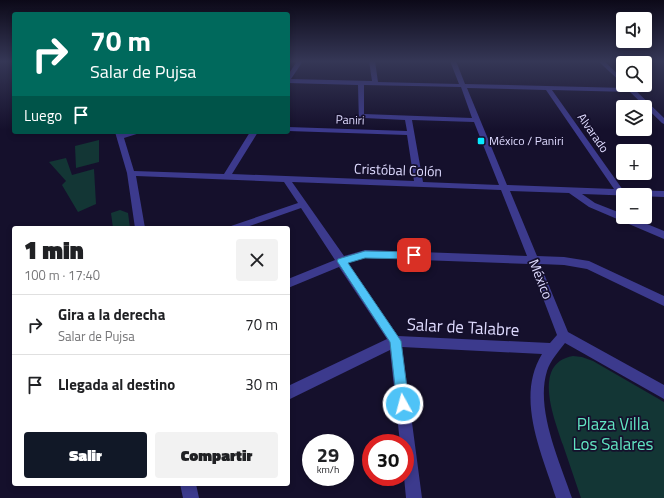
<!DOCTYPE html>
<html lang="es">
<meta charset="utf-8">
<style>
body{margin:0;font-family:"Titillium Web",sans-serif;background:#f2f2f2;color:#202124;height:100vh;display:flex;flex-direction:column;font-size:15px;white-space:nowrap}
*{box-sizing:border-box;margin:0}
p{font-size:13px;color:#757577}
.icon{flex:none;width:22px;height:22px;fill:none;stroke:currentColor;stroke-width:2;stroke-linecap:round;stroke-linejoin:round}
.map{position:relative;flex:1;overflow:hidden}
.sheet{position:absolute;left:12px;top:226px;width:278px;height:260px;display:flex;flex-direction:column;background:#fff;border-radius:4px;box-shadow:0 2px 6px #0003}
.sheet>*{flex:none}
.guide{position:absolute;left:12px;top:12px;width:278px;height:122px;border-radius:4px;box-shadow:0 2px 6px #0003;background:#00695c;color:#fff;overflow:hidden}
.controls{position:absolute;left:616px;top:12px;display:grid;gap:8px}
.controls a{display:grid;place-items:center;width:36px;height:36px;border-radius:4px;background:#fff;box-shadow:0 2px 6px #0003;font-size:20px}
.speed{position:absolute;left:302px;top:434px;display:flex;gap:8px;font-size:20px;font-weight:700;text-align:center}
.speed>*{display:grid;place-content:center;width:52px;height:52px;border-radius:50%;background:#fff;box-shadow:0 2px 6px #0003;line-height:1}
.speed small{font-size:10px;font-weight:400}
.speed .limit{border:6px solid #d22;background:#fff;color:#111}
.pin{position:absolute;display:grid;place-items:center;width:34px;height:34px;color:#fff;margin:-17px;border-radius:8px;box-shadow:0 2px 6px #0006}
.me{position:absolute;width:44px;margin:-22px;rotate:353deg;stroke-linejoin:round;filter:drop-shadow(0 0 3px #0008)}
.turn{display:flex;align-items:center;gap:14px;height:84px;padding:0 12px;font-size:18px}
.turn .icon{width:52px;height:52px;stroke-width:2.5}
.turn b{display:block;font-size:28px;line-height:34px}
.then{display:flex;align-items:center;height:38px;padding:0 12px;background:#0003;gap:8px;font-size:15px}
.round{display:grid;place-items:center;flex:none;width:42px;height:42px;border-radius:4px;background:#f2f2f2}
.overview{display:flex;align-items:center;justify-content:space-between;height:68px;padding:0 12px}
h1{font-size:24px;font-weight:800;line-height:30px}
.cta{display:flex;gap:8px;margin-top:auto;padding:8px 12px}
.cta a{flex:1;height:46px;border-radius:4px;background:#111827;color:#fff;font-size:16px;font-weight:800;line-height:46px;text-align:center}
.cta a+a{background:#f2f2f2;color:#202124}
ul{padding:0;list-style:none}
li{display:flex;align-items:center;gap:12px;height:60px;padding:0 12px;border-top:1px solid #e0e0e0}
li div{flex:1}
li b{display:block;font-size:15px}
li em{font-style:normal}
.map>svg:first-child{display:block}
.green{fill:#133635}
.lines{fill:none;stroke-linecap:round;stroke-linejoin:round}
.minor{fill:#3c3a8d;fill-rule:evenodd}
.route{fill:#4fc3f7;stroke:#337fa1}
.poi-dot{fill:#07eaff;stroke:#15102c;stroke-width:1.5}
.labels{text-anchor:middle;stroke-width:3.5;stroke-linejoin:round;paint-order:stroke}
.far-street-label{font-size:12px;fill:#dfdbff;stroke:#15102c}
.far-poi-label{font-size:12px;fill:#dfdbff;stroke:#15102c;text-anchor:start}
.street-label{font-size:14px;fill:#dfdbff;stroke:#15102c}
.near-street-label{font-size:17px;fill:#dfdbff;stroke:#15102c}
.near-park-label{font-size:17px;fill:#61e5c2;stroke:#15102c}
</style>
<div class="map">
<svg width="664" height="498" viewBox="0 0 664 498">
<rect width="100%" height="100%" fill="#15102c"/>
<!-- green -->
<g class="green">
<polygon points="99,140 99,162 76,168 75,146"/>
<polygon points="66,158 72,175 94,169 96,204 78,212 62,185 66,181 49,162"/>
<polygon points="120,210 128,213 130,228 113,228 111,213"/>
<path d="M573,356L582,357L593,361L664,402V498H581C575,480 569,463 563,445C555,420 531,363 573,356Z"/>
</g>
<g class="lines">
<!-- minor -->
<g class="minor">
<path d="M297,61H303L291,79L372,81L369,61H375L378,82L459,84L450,61H456L465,84L626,88V85H630L664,118V124L662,123L630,92L552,90L623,190L664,191V197L582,194L595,203L623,214V217H630L664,231V239L589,207L569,193L510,191L537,256L564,257L589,261L664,296V306L587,269L564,265L540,264L568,332L664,385V399L565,343C559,351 550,361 547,371C535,409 560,462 572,498H556C542,454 515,398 542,354L402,347L422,498H406L404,477H405V443H400L390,350L288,400V386L387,339L339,267L288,288V279L335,260L301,208L244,228H229L231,226L298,203L284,182L136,176L145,228H135L127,173L115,132H123V134L143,132L124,138L134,171L224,174L250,132H258L232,174L414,181L407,135L288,131V127L407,131L405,120L364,118L363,124H359L358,85L288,83V75ZM364,85L461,87L472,118L364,114ZM467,88L546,90L614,189L507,185ZM412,120L474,122L499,185L423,182ZM292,182L501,190L527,256L365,250L344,256ZM365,258L530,264L557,335L550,343L398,336L348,263Z"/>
<polygon points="598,61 604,61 623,79 623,84"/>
<polygon points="180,484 196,484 199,498 183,498"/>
</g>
</g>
<!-- sky -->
<linearGradient id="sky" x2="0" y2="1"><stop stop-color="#0c0918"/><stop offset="0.47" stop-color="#353756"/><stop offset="1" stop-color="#353756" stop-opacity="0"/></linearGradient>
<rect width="664" height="130" fill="url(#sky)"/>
<!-- route -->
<polygon class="route" points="365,251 414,252 418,255 414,259 365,258 348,263 401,341 409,404 407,408 403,410 399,408 397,404 390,342 337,261 338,259"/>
<!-- markers -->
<rect class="poi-dot" x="477" y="137" width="8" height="8" rx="2"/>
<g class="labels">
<!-- far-street labels -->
<g class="far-street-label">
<text transform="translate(350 120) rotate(2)" y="4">Paniri</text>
<text transform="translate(593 133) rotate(55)" y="4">Alvarado</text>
</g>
<!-- far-poi labels -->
<g class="far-poi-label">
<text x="489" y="145">México / Paniri</text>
</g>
<!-- street labels -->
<g class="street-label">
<text transform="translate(398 170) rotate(2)" y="5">Cristóbal Colón</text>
<text transform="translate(541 279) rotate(68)" y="5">México</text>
</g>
<!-- near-street labels -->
<g class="near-street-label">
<text transform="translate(463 327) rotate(3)" y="6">Salar de Talabre</text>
</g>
<!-- near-park labels -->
<g class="near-park-label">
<text x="613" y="430">Plaza Villa<tspan x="613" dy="20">Los Salares</tspan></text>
</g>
</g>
</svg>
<div class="controls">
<a><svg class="icon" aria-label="sound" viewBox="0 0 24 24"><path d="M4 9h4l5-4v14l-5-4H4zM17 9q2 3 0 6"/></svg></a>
<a><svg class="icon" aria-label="search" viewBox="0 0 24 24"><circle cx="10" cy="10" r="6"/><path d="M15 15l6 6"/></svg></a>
<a><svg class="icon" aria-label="layers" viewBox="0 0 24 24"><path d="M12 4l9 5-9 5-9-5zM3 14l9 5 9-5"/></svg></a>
<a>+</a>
<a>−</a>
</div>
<div class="speed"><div>29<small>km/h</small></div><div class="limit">30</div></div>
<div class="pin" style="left:414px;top:255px;background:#d93025"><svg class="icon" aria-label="arrive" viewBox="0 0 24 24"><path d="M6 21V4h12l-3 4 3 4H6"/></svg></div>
<svg class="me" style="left:403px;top:404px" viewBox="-20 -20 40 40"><circle r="17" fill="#4fc3f7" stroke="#fff" stroke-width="3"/><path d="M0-11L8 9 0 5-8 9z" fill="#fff"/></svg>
<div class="guide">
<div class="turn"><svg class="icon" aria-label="right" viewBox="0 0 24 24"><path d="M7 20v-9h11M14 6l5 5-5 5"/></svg><div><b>70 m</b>Salar de Pujsa</div></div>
<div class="then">Luego<svg class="icon" aria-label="arrive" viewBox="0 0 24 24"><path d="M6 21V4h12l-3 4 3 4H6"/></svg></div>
</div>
<section class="sheet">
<div class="overview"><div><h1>1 min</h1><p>100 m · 17:40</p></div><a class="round"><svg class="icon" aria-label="close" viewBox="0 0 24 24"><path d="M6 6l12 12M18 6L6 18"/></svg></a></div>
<ul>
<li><svg class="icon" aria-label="right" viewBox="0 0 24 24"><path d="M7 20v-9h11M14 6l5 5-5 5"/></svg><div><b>Gira a la derecha</b><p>Salar de Pujsa</p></div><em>70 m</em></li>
<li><svg class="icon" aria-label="arrive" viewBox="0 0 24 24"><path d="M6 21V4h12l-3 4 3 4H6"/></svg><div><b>Llegada al destino</b></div><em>30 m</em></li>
</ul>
<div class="cta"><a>Salir</a><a>Compartir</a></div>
</section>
</div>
